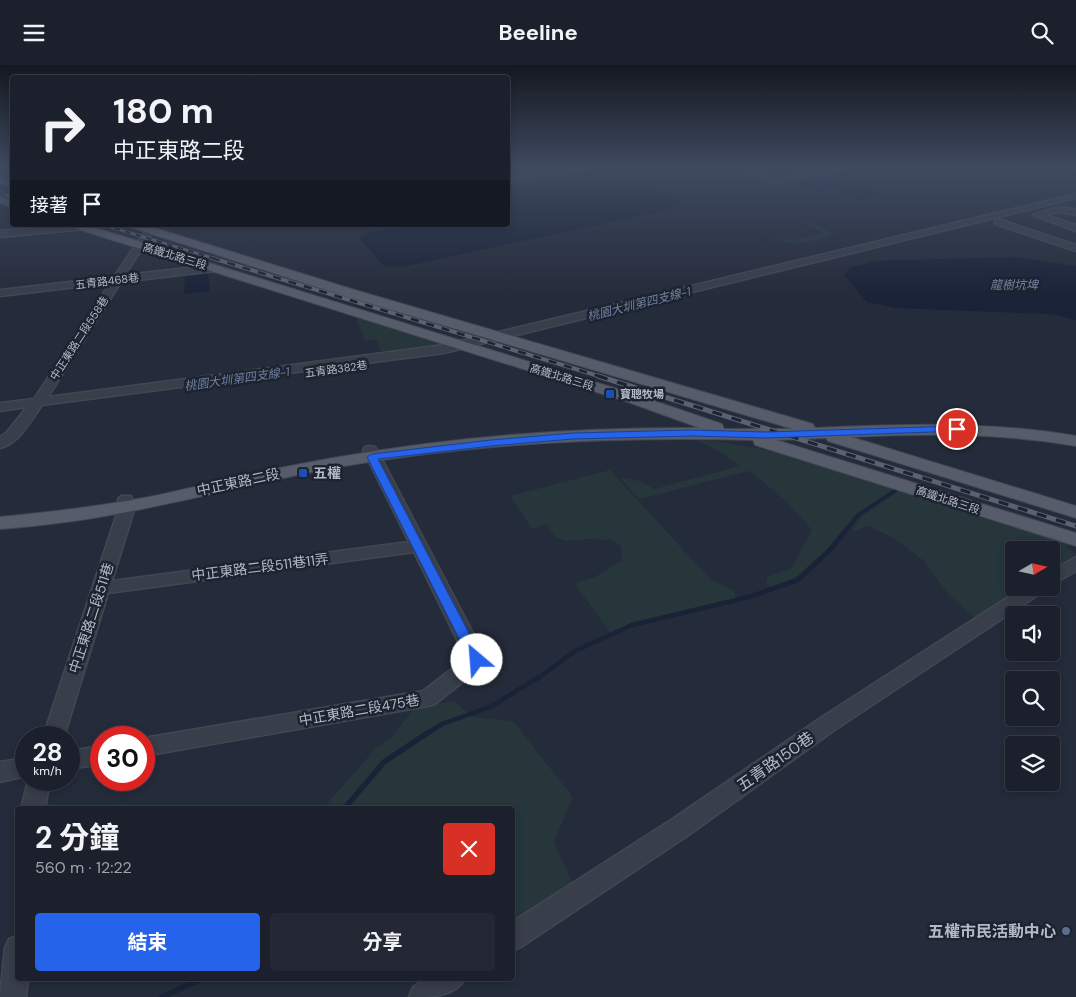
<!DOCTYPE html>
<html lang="zh-TW">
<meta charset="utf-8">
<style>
body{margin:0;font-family:"DM Sans","Noto Sans TC",sans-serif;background:#242834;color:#f1f3f6;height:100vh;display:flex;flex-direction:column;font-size:19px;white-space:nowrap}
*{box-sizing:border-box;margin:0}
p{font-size:16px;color:#a0a3a9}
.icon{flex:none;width:28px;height:28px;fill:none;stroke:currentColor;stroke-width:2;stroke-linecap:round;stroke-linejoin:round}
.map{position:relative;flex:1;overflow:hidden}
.drawer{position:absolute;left:15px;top:741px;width:500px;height:175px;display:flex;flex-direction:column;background:#1b202c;border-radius:5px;box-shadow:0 2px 8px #0003,0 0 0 1px #393e48}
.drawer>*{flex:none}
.hud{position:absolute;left:10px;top:10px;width:500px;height:152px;border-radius:5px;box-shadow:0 2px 8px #0003,0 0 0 1px #393e48;background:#1b202c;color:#f1f3f6;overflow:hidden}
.needle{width:32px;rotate:81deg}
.controls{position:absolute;left:1005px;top:476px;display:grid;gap:10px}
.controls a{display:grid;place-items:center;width:55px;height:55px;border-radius:5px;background:#1b202c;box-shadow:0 2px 8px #0003,0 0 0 1px #393e48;font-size:25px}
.speed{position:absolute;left:15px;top:661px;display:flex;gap:10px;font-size:25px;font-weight:700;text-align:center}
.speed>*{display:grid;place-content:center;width:65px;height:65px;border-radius:50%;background:#1b202c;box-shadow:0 2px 8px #0003,0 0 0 1px #393e48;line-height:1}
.speed small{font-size:12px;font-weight:400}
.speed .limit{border:8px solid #d22;background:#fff;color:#111}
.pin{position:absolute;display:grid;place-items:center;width:42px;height:42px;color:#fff;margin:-21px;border:2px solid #fff;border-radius:50%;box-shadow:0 1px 5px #0007}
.me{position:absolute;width:55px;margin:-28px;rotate:333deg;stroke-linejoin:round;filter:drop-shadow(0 0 4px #0008)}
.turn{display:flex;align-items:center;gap:18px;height:105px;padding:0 20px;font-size:22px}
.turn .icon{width:65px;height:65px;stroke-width:2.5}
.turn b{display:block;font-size:35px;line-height:42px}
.then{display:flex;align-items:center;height:48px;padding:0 20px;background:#0003;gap:10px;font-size:19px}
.round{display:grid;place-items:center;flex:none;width:52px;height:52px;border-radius:5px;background:#242834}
.summary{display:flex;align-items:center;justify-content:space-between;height:85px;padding:0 20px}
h1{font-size:30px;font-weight:700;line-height:38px}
.button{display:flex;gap:10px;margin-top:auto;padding:10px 20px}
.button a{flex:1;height:58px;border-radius:5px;background:#2563eb;color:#fff;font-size:20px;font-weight:700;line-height:58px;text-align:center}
.button a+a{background:#242834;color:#f1f3f6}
header{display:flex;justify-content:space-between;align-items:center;height:65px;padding:0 20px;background:#1b202c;font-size:22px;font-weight:700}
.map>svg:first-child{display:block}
.green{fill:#26363b}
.water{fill:#192236}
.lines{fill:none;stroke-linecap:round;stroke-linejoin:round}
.stream-far2{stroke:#192236;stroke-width:3}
.stream-far1{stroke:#192236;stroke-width:4.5}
.stream{stroke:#192236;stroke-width:5.5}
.minor-casing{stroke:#414753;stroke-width:3}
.major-casing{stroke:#414753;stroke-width:2}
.minor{fill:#383e4a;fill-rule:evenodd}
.major{fill:#565c6a;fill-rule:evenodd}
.rail-far2-casing{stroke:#5a6171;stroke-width:3}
.rail-far1-casing{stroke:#5a6171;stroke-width:4}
.rail-casing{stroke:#5a6171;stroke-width:5}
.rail-far2{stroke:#1d232f;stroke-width:2;stroke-dasharray:5.5;stroke-linecap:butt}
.rail-far1{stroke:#1d232f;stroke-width:2.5;stroke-dasharray:8;stroke-linecap:butt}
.rail{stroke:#1d232f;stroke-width:3;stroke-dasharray:10;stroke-linecap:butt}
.route{fill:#2563eb;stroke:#184099}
.transit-dot{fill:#1a4fb4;stroke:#1d232f;stroke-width:2}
.service-dot{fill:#5c6f8a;stroke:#1d232f;stroke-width:2}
.labels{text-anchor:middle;stroke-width:5;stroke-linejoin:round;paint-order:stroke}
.far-street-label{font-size:11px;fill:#b3b9c6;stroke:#1d232f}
.far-poi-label{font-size:11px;font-weight:bold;fill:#b3b9c6;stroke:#1d232f;text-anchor:start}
.far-water-label{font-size:12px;font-style:italic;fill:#6f80a2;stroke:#1d232f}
.poi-label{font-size:14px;font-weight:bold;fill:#b3b9c6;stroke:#1d232f;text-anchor:start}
.street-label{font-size:14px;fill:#b3b9c6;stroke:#1d232f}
.near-street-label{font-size:16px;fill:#b3b9c6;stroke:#1d232f}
.near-poi-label{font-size:16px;font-weight:bold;fill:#b3b9c6;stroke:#1d232f;text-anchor:end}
</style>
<header><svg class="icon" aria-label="menu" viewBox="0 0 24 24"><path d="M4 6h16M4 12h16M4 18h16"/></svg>Beeline<svg class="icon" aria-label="search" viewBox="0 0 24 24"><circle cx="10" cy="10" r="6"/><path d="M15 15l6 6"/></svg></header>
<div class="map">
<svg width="1076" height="932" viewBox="0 0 1076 932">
<rect width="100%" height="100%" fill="#242b3a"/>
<!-- green -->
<g class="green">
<path d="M804,157L812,158L834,169C819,175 794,183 779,175L783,173L793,175L825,168Z"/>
<polygon points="355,250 442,278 442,280 382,290 376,274 365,276"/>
<path d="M697,375C768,380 827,402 894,424L856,449L828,483L795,513L771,522L766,519L767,512L792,503L812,465L788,438L755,410L749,406L639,434L620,413L641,416L654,424L740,401L722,388Z"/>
<polygon points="610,405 712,516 726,521 734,526 736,534 631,559 610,568 575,518 595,512 622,495 621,481 611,475 589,474 566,476 555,472 547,459 532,464 510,431"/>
<polygon points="900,425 1068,478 1066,483 1076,488 1076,491 1051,506 1051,485 1014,485 1014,522 1026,523 976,554 949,530 924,496 892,472 868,461 851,467 861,452"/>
<polygon points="453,636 474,652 513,656 573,732 554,777 572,817 513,856 512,744 319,744 325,741 377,682 391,673 415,642"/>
</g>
<!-- water -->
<g class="water">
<polygon points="821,109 852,120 818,127 788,115"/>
<path d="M612,112L633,115L679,134L680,139L672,144L402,202L384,201L359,173C373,158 483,160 508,160V121Z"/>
<polygon points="853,121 881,130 861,135 833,125"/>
<polygon points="1015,192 1076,201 1076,255 1051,249 896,243 867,237 844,210 850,202 870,198 870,196"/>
<polygon points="205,207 208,208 210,226 184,229 185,209"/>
</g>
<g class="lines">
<!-- stream-far2 -->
<g class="stream-far2">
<polyline points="40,340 80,335"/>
<polyline points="845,467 858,450 896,425"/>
</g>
<!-- stream-far1 -->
<polyline class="stream-far1" points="428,668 442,659 490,642 541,611 575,586 632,560 749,532 798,515 831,484 846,465"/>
<!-- stream -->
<g class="stream">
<polyline points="344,744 384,697 429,667"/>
<polyline points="162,932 201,914"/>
</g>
<!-- minor casing -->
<g class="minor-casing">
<g id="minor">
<polygon points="570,103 589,103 508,118 508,114"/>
<polygon points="739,103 749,103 777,115 832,103 848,103 776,119"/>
<path d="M1076,129V133L444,288L42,340C31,355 19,379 0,383V372L7,367L27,342L0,346V338L34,334L110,218L0,231V225L114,212L149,160H157L125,210L214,200L219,203L214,206L121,217L48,332L444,280Z"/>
<polygon points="1059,142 1076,144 1076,150 1059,147 1046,150 1076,160 1076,166 1033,150"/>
<polygon points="998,154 1076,180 1076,186 995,159 995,155"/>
<polygon points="69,160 101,160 97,163 0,172 0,166"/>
<polygon points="370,381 375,382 377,385 487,595 484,600 435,639 428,641 144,691 144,673 423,626 466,593 414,487 108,528 64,672 43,672 119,442 118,434 121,431 131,431 135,442 112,516 409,477 363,385 365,382"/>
<polygon points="1076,492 1076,506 1051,520 1051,506"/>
<polygon points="1024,522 1047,522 1044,526 836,664 690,769 521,882 512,886 512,857 674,753 822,652"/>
<polygon points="101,681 101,699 69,704 69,686"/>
<polygon points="26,693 26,711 0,717 0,697"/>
<polygon points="28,715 50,715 45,744 21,744"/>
<polygon points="18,870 18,914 28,914 26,932 0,932 5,883 9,874"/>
<path d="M426,914H465C455,932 431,932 409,932L413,922Z"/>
</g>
</g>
<!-- major casing -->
<g class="major-casing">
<g id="major">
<polygon points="0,112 12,116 12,122 0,118"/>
<polygon points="0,132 12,136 12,142 0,138"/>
<path d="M70,160H86L640,331L722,359L724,364H793L345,231L130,162L129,160H145L355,225L813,359L815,363C903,359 989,356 1076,371V381C1001,368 927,368 851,372L1076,441V453L828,376L826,373L776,375L1076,468V481L755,380L753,375C614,371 475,378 338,402C262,416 186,437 110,450C74,457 37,461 0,464V452C52,447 103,441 154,431C215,418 276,402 339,392C458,371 579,362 700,363L628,337L71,162Z"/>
</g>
</g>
<!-- minor -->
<use href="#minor" class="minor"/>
<!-- major -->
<use href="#major" class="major"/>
<!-- rail-far2 casing -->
<g class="rail-far2-casing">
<g id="rail-far2">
<polyline points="0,128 12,132"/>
<polyline points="104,160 216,194"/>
</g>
</g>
<!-- rail-far1 casing -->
<g class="rail-far1-casing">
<polyline id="rail-far1" points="212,193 602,312"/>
</g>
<!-- rail casing -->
<g class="rail-casing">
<polyline id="rail" points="598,311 1076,461"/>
</g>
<!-- rail-far2 -->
<use href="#rail-far2" class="rail-far2"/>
<!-- rail-far1 -->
<use href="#rail-far1" class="rail-far1"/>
<!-- rail -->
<use href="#rail" class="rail"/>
</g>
<!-- sky -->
<linearGradient id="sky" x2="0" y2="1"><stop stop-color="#141820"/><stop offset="0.44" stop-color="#3f4a60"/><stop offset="1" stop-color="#3f4a60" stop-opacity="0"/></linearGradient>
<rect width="1076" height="234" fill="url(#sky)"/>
<!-- route -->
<polygon class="route" points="957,361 962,364 960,366 767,373 691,371 573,374 491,381 378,394 483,595 481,599 477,600 472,599 470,595 367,392 372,389 491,375 573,368 691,365 767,367"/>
<!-- markers -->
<g class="transit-dot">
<rect x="605" y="324" width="10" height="10" rx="2.5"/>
<rect x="298" y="403" width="10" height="10" rx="2.5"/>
</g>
<circle class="service-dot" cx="1066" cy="866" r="5"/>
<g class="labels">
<!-- far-street labels -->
<g class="far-street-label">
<text transform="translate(175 191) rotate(17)" y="4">高鐵北路三段</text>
<text transform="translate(107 216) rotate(-7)" y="4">五青路468巷</text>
<text transform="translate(79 273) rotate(-57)" y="4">中正東路二段558巷</text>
<text transform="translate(336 304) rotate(-8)" y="4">五青路382巷</text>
<text transform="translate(562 312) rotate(17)" y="4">高鐵北路三段</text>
<text transform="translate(948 435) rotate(18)" y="4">高鐵北路三段</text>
</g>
<!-- far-poi labels -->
<g class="far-poi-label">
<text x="620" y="333">寶聰牧場</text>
</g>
<!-- far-water labels -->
<g class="far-water-label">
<text x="1014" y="224">龍樹坑埤</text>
<text transform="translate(639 239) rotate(-14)" y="4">桃園大圳第四支線-1</text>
<text transform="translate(237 314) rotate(-8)" y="4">桃園大圳第四支線-1</text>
</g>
<!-- poi labels -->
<g class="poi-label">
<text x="313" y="413">五權</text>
</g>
<!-- street labels -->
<g class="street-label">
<text transform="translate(238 417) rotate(-12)" y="5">中正東路二段</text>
<text transform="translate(260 502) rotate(-7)" y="5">中正東路二段511巷11弄</text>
<text transform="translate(91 553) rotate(-72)" y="5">中正東路二段511巷</text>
<text transform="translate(359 645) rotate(-10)" y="5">中正東路二段475巷</text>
</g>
<!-- near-street labels -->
<g class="near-street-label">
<text transform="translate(775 696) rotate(-35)" y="6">五青路150巷</text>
</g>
<!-- near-poi labels -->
<g class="near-poi-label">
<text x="1056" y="872">五權市民活動中心</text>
</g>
</g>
</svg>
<div class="controls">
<a><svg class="needle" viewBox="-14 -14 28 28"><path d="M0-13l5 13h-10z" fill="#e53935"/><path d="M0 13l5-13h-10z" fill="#a0a3a9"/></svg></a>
<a><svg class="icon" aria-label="sound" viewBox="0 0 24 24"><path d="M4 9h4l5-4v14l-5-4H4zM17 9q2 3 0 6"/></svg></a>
<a><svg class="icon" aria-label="search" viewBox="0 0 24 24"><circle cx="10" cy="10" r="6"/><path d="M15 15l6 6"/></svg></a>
<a><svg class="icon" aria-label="layers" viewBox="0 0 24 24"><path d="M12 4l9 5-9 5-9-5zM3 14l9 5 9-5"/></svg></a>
</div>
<div class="speed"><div>28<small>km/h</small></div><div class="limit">30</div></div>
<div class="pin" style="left:957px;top:364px;background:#d93025"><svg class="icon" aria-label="arrive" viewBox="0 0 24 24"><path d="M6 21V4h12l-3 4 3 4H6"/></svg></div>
<svg class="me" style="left:477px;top:595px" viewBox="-20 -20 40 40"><circle r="19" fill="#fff"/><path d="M0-13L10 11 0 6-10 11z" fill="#2563eb"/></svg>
<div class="hud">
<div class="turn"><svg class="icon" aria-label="right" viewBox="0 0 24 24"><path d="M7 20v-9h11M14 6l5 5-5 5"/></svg><div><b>180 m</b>中正東路二段</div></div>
<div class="then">接著<svg class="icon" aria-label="arrive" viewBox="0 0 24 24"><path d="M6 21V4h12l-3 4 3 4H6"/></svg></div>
</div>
<section class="drawer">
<div class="summary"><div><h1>2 分鐘</h1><p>560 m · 12:22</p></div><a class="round" style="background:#d93025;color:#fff"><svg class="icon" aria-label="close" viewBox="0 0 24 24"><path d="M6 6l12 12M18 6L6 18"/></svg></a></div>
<div class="button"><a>結束</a><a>分享</a></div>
</section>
</div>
